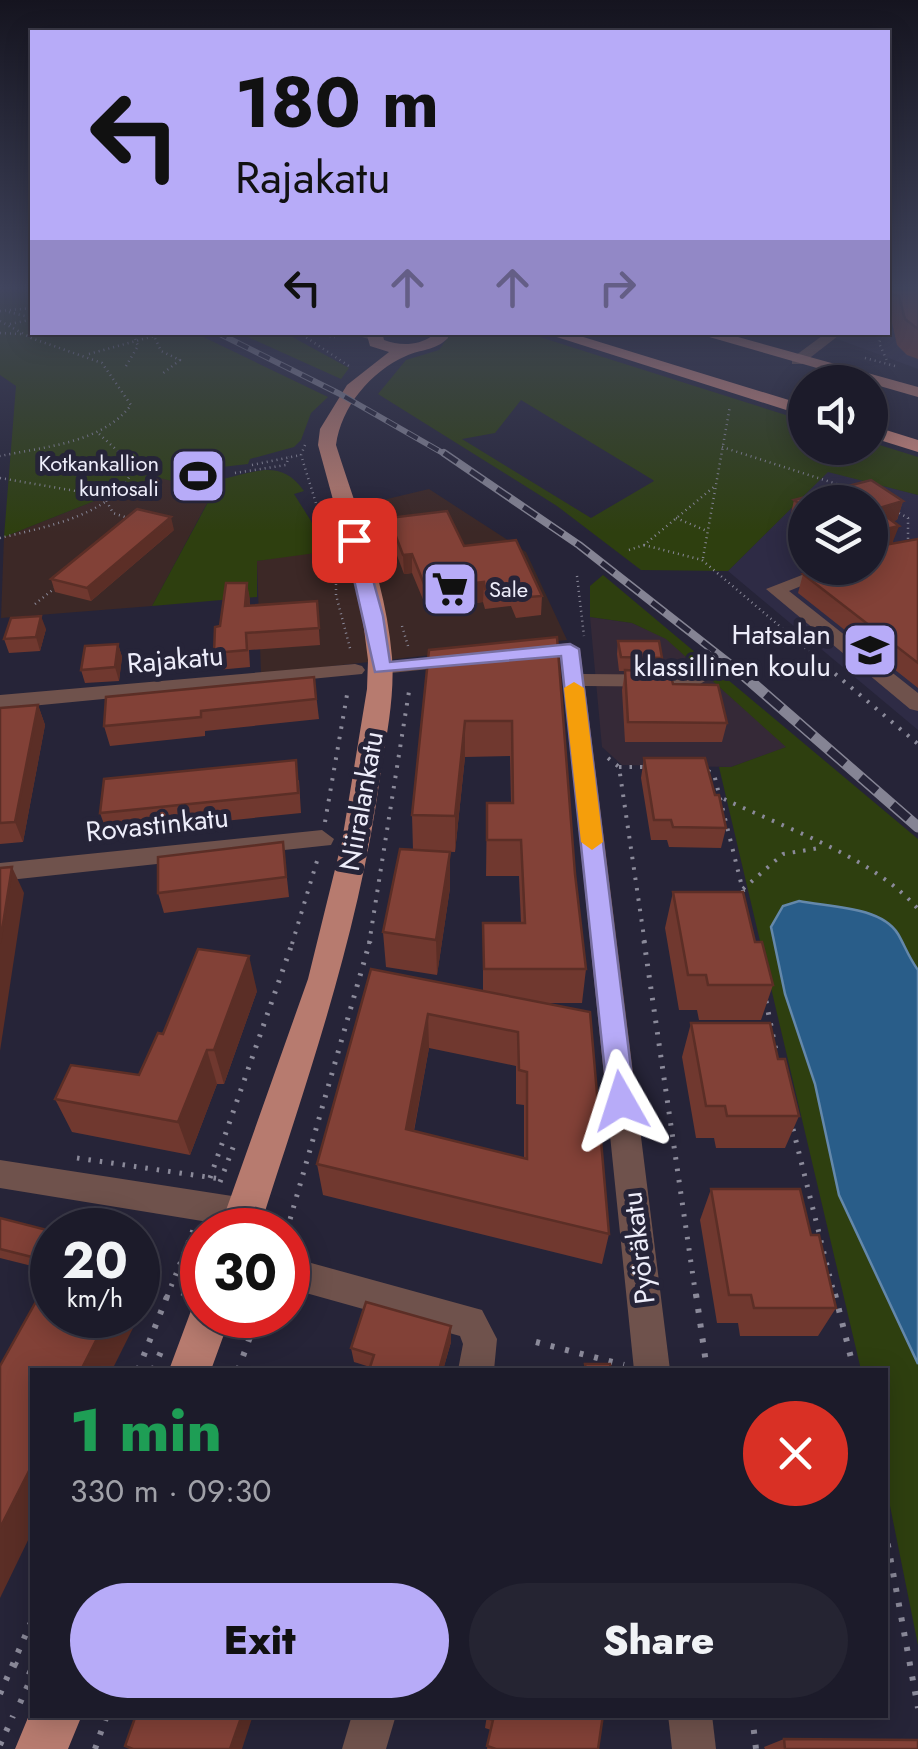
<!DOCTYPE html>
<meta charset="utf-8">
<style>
body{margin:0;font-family:Jost,sans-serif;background:#252432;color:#f1f3f6;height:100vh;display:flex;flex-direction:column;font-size:38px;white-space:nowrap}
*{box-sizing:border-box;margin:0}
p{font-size:32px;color:#a0a1a8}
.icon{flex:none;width:55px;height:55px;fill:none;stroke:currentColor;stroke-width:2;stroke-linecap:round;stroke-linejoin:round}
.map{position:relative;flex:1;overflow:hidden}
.sheet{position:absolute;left:30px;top:1368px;width:858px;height:350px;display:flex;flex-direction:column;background:#1c1b2a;border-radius:0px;box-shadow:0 5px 25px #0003,0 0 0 2px #3a3947}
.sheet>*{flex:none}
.guide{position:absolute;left:30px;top:30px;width:860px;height:305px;border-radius:0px;box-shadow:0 5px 25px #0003,0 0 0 2px #3a3947;background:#b7abf8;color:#111;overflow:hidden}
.tools{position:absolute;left:788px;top:365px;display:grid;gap:20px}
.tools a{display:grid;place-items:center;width:100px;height:100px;border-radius:50%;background:#1c1b2a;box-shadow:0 5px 25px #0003,0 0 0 2px #3a3947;font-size:50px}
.speed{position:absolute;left:30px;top:1208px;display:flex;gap:20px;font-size:50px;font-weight:700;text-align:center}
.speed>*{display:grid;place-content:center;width:130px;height:130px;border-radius:50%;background:#1c1b2a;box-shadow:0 5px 25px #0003,0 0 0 2px #3a3947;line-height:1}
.speed small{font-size:25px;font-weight:400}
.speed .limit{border:15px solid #d22;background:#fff;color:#111}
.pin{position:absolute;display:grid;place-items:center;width:85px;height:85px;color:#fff;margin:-42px;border-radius:20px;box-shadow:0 5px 15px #0006}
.me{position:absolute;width:110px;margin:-55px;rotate:354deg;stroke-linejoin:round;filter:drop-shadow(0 0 8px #0008)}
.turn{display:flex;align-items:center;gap:35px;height:210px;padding:0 40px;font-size:45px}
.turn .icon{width:130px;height:130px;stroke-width:2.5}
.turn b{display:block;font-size:70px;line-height:85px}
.lanes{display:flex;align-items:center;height:95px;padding:0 40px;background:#0003;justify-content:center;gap:50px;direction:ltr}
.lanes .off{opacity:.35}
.round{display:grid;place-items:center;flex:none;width:105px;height:105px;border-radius:52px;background:#252432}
.summary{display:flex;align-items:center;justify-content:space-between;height:170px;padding:0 40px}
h1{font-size:60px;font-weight:800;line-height:75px;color:#1e9e55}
.action{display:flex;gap:20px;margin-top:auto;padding:20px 40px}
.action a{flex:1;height:115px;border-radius:60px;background:#b7abf8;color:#111;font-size:40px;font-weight:800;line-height:115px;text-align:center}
.action a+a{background:#252432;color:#f1f3f6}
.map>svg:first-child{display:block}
.commercial{fill:#3c2826}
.industrial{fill:#352937}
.built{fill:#2e2b45;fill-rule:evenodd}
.green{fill:#2e3f0f;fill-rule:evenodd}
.water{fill:#295d89;stroke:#6488ab;stroke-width:2.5}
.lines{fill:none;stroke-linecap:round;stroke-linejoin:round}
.path-far3{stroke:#8b8a9a;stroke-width:2.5;stroke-dasharray:1 4;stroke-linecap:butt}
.path-far2{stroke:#8b8a9a;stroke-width:4;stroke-dasharray:2.5 8;stroke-linecap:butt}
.path-far1{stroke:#8b8a9a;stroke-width:5;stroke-dasharray:2.5 9;stroke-linecap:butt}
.path{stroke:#8b8a9a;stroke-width:6;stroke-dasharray:4 11;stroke-linecap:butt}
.minor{fill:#6f524c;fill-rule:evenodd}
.major{fill:#b77b6f;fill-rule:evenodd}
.highway{fill:#d38b7d;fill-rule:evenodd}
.rail-far2-casing{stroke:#858494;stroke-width:6}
.rail-far1-casing{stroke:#858494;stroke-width:8}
.rail-casing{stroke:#858494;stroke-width:11}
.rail-far2{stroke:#262438;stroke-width:4;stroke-dasharray:12;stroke-linecap:butt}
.rail-far1{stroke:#262438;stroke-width:5;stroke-dasharray:16;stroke-linecap:butt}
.rail{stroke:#262438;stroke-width:8;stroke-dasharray:21;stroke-linecap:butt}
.wall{fill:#70382f;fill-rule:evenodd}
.shaded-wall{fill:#5b2e26}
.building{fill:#824137;stroke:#5b2e26;stroke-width:2.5;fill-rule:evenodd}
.route{fill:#b7abf8;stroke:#776fa1;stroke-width:2.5}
.slow{fill:#f59e0b}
.labels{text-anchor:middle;stroke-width:10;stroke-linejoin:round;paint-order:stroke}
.far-poi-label{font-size:22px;fill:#ededfa;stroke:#262438;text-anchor:end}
.poi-label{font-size:28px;fill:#ededfa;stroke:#262438;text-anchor:end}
.street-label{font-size:28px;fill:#ededfa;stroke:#262438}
</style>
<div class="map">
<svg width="918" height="1749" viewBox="0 0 918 1749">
<rect width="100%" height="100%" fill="#262438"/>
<!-- commercial -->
<g class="commercial">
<polygon points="155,477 214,490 152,606 1,618 4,537"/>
<polygon points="429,489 526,552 567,640 261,674 257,561 373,541 362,505"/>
</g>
<!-- industrial -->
<polygon class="industrial" points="590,617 632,623 666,638 787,747 731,767 622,765 602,747"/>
<!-- built -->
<g class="built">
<polygon points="888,289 918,289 918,369 821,333 888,332"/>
<path d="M828,471L918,495V730L728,571ZM805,502H870V568H805Z"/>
</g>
<!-- green -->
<g class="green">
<path d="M0,289H32V332L195,333L328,397L311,413L301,440L294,447L250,459L248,464L213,468L218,480C254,473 280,457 304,491L294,494L311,521L323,552L257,561V597L152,606L214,491L155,477L4,537L16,386L0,375Z"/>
<polygon points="239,333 285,333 349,368 341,379"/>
<path d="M451,333H527L805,421V448H870V442L918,457V495L828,472L728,571L641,570L557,506L378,394L406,360L439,350ZM521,400L653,480L654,481L591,518L462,439L495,433Z"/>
<polygon points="603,575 918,839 918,970 904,950 897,931 831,907 799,901 771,927 785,994 815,1084 918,1364 918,1645 885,1481 885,1370 861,1370 719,767 731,767 786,747 666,639 632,623 590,617 590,586"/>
</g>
<!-- water -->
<path class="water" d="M799,901C828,907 881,906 898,934C905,946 909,958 918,970V1364L839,1195L815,1084L785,994L771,927L783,906Z"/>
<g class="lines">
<!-- path-far3 -->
<g class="path-far3">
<polyline points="0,311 32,308"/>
<polyline points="9,312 32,318"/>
<path d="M0,321L31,338L102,363L131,405C103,443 43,447 0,456"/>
<polyline points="10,324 29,320"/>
<polyline points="298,332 349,366"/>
<polyline points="305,332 335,337"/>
<polyline points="0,333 21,334"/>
<polyline points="848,335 882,335 879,343 888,363"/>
<polyline points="89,354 154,336 161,351 180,360 162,374"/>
<polyline points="865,358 895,366"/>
<polyline points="126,366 138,346 133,333 148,335"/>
<polyline points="305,445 301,455 336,568 336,595 351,652"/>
<polyline points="722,447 846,487"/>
<polyline points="252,465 301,455"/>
<polyline points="235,473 286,465 289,457"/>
<polyline points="0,478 99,495 106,500 113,513 128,518"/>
<polyline points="98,492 123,486"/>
<polyline points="899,513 908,518 908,543"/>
<polyline points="676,518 707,531"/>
<path d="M0,538C44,527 118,515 134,466L97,432"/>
<polyline points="644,545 702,560 830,669"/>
<polyline points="629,550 644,545 715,486"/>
<polyline points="703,558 730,406"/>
<polyline points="577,576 584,636"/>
<polyline points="35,604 55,588"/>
<polyline points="402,626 408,646"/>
</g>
<!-- path-far2 -->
<g class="path-far2">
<polyline points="827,667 918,744"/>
<polyline points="608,758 619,767 645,944"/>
<polyline points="619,767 644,767"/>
<polyline points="708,771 714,774 745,899"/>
<path d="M724,799C787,829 873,857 918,909"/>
<polyline points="325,822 348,689"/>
<polyline points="743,889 783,854 819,848"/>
<polyline points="292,944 317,861"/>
<polyline points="369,944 410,685"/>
</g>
<!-- path-far1 -->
<g class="path-far1">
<polyline points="644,941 696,1297"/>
<polyline points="766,1001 777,1056"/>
<polyline points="793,1129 835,1297"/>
<polyline points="77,1158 221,1179"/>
<polyline points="210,1178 293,941"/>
<polyline points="220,1182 234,1145"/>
<polyline points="287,1230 370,941"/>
<polyline points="183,1296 202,1240"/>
<polyline points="167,1297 193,1230"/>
</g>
<!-- path -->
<g class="path">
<polyline points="696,1294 707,1370"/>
<polyline points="835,1294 854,1370"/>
<polyline points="536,1342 624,1365"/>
<polyline points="138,1370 168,1294"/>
<polyline points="153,1370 163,1347"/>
<polyline points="238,1370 258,1315"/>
<polyline points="885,1529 918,1708"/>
<polyline points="14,1664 32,1673"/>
<polyline points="0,1694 32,1620"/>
<polyline points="20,1703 32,1676"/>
<polyline points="752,1715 756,1749"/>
<polyline points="0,1745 13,1716"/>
<polyline points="95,1749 107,1715"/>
</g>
<!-- minor -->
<g class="minor">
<polygon points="346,332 374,332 379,336 372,340"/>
<polygon points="826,333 838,336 802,364 792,364 792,358"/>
<polygon points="820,568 845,568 789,591 918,693 918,711 910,709 766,589"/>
<polygon points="570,643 580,649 583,674 695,675 705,681 695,687 585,686 670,1370 634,1370 561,656 526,660 516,654 526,648"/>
<polygon points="461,655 468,657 468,665 381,674 371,668 381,662"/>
<polygon points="355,664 362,666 365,670 362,674 0,709 0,695"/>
<polygon points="322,830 334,839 331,845 0,881 0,863"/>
<polygon points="0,1160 245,1198 256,1202 261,1213 256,1224 245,1228 0,1188"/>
<polygon points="293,1258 482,1310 497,1339 494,1370 458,1370 463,1344 460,1336 288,1288 288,1260"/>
<polygon points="352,1715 396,1715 386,1749 342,1749"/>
<polygon points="668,1715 712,1715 716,1749 672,1749"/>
</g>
<!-- major -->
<g class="major">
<path d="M366,332H382L384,340C400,346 417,346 432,336L431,332H447L448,338C435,351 421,349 406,356C371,371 341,407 336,445C358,514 386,584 392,657C395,697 386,738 380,777C359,934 307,1080 259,1230H219L308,979L342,841L367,689L368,660L360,598L318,445L320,429L347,385L389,352L370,346Z"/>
<polygon points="692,332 720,332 918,387 918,397"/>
<polygon points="202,1297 202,1315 231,1315 211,1370 169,1370 195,1300"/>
<polygon points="32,1708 32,1715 82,1715 68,1749 15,1749"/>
</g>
<!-- highway -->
<g class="highway">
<polygon points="541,332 567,332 805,405 805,416"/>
<polygon points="870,425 918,440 918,452 870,437"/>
</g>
<!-- rail-far2 casing -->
<g class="rail-far2-casing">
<polyline id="rail-far2" points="216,332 340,394 448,456"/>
</g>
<!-- rail-far1 casing -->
<g class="rail-far1-casing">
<polyline id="rail-far1" points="444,453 579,545 737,669"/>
</g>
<!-- rail casing -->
<g class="rail-casing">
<polyline id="rail" points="734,667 918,827"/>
</g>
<!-- rail-far2 -->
<use href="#rail-far2" class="rail-far2"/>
<!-- rail-far1 -->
<use href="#rail-far1" class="rail-far1"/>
<!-- rail -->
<use href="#rail" class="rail"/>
</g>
<!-- wall -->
<g class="wall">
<polygon points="888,289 918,289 918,359 907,355 897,345 892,323 888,321"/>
<polygon points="794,500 903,501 897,520 892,521 893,544 918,539 918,688 798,593 803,574 870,568 870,502 805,502 805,529 790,518"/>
<polygon points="389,518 464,546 542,596 541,615 516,618 511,606 485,609 483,602 427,609 412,573 404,574 390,537"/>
<polygon points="174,530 91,601 55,592 51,579"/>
<polygon points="247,583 250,605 317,601 320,645 249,650 250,667 217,670 214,653 220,626"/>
<polygon points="46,629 40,651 9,653 4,639"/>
<path d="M557,637L575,874L586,969L582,1003H548L609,1234L602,1264L323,1195L317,1164L371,969L483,991V923H521L519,876H486L487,803H511L510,756L465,757L455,852L425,851L450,852V888L437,975L386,967L383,932L413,850L412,815L429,650ZM429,1048L516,1066V1104L524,1105V1158L414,1131Z"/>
<polygon points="618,641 662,658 660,671 630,671 673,684 727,723 722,742 625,742 622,690 625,671 619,671 617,654"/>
<polygon points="118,644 122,657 119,681 85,683 81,670"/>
<polygon points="314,677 319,719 205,731 205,736 110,746 104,726"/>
<polygon points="38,705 45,725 23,842 0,844 0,708"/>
<polygon points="644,758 715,795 726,828 721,848 669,847 667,840 651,840 641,778"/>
<polygon points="299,780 301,813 107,833 100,813"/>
<polygon points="283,842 289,897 164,913 158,893"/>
<polygon points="673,892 755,942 773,985 761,1020 699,1020 697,1010 679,1010 665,928"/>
<polygon points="257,991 224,1084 217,1084 190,1155 72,1132 55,1099 139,1075 163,1034"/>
<polygon points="691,1023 778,1059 799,1116 785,1148 716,1148 714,1138 696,1138 682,1057"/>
<polygon points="711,1189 811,1235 836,1308 818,1336 740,1336 738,1323 717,1323 700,1220"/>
<polygon points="0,1218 52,1240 52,1244 40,1268 0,1258"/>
<polygon points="451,1342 443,1370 369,1370 370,1367 354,1362 351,1348"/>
<polygon points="487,1715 598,1749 487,1749 491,1730 485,1728"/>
<polygon points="784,1739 918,1749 765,1749 764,1747"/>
</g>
<!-- shaded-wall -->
<g class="shaded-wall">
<polygon points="903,501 897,520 870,527 876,509"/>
<polygon points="171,517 174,530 91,601 87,588"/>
<polygon points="899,526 892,544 870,550 873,532"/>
<polygon points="412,554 412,573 404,574 403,555"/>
<polygon points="484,582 483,602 427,609 426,589"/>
<polygon points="247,583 250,599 248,622 245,606"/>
<polygon points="41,616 46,629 40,651 36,637"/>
<polygon points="118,644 122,657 119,681 115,667"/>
<polygon points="38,705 45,725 23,842 15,822"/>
<polygon points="465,721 465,757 455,852 455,816"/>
<polygon points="450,852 450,888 437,975 436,940"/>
<polygon points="12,867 24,893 0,1051 0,943"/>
<polygon points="249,956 257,991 224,1084 214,1050"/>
<polygon points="428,1014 429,1048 408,1161 406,1129"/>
<polygon points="207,1050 217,1084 190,1155 178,1122"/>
<polygon points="47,1230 52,1240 52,1244 40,1268 32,1257"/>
<polygon points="138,1278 148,1298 112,1370 81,1370 109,1315 138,1315"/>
<polygon points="451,1326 451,1342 443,1370 439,1370"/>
<polygon points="32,1465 32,1532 0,1598 0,1528"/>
<polygon points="242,1715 253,1715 242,1749 230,1749"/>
</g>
<!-- building -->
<g class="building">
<polygon points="888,289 918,289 918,329 905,319 899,296 888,293"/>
<polygon points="871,480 903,501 876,509 899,526 873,532 873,547 918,539 918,663 803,574 826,568 870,568 870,502 805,502 805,507 794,500"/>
<polygon points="137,509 171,517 87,588 51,579"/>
<polygon points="447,511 464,546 516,540 542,596 517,598 511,587 485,589 484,582 426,589 412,554 403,555 389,518"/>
<polygon points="226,583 247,583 245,606 317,601 319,628 246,633 247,650 214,653 215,627 220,626"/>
<polygon points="41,616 36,637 4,639 11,618"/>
<polygon points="557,637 575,874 586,969 484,969 483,923 525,923 521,840 487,840 487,803 513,803 512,721 465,721 455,816 412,815 429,650"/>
<polygon points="618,641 659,641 662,658 621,657"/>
<polygon points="118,644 115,667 81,670 85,646"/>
<polygon points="625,670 670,673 673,684 718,685 727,723 628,722"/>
<polygon points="314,677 316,699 201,711 201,717 104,726 106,697"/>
<polygon points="38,705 15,822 0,823 0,708"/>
<polygon points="644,758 705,758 715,795 719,795 726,828 673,827 671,820 654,820"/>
<polygon points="296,760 298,793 100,813 104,779"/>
<polygon points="283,842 286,877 158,893 158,857"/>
<polygon points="400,849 450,852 436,940 383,932"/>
<polygon points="12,867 0,943 0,868"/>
<polygon points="673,892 743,892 755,942 762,942 773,985 708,985 706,975 688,975"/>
<polygon points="198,949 249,956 214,1050 207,1050 178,1122 55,1099 71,1065 139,1075 158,1033 163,1034"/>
<path d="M371,969L590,1012L609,1234L317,1164ZM428,1014L518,1032L519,1070L527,1072V1159L406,1129Z"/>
<polygon points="691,1023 770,1023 778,1059 785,1059 799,1116 727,1116 725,1106 706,1106"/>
<polygon points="711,1189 800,1189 811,1235 819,1235 836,1308 754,1308 751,1295 729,1295"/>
<polygon points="0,1218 47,1230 32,1257 0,1249"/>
<polygon points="52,1273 52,1315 109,1315 81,1370 32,1370 32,1465 0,1528 0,1366"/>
<polygon points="366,1302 451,1326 439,1370 369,1370 374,1355 351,1348"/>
<polygon points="585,1364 610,1364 611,1370 586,1370"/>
<polygon points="136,1715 242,1715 230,1749 133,1749 125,1746"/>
<polygon points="487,1715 603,1715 598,1749 496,1749 487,1746 493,1720 486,1718"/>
<polygon points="784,1739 918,1740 918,1749 785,1749"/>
</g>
<!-- sky -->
<linearGradient id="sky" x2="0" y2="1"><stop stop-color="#15141f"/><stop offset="0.54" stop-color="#41455e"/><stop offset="1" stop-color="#41455e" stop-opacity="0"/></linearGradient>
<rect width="918" height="533" fill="url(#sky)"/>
<!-- route -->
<polygon class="route" points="354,536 362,540 383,616 390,662 570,644 579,649 635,1101 631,1109 621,1113 612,1109 608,1101 561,656 375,672 345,540"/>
<!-- slow -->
<polygon class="slow" points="574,682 584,688 603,842 592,850 581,842 564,688"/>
<!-- icons -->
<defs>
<g id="stadium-square" transform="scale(2.875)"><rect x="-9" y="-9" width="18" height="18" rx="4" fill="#b7abf8" stroke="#262438"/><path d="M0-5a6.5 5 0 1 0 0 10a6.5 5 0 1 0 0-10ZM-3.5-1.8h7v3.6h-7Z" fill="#111"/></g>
<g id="supermarket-square" transform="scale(2.875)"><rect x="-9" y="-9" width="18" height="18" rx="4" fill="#b7abf8" stroke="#262438"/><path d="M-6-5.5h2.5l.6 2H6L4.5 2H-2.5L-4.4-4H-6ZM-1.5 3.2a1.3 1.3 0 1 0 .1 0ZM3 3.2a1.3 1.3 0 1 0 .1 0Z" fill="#111"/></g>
<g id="school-square" transform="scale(2.875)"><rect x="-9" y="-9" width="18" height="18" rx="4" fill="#b7abf8" stroke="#262438"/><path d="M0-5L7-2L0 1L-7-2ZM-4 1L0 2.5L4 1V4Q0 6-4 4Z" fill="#111"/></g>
</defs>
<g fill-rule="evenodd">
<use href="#stadium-square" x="198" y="476"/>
<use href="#supermarket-square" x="450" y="589"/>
<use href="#school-square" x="870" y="650"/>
</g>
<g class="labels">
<!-- far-poi labels -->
<g class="far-poi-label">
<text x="159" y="471">Kotkankallion<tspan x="159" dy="25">kuntosali</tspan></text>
<text x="489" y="597" text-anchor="start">Sale</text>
</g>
<!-- poi labels -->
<g class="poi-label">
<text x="831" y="644">Hatsalan<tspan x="831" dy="32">klassillinen koulu</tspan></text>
</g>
<!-- street labels -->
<g class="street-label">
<text transform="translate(175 659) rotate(-5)" y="10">Rajakatu</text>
<text transform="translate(361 801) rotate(-80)" y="10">Niiralankatu</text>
<text transform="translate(157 824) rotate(-6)" y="10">Rovastinkatu</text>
<text transform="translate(638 1248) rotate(-97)" y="10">Pyöräkatu</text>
</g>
</g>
</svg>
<div class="tools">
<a><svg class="icon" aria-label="sound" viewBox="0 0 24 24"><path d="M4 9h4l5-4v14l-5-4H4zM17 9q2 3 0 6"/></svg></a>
<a><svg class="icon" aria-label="layers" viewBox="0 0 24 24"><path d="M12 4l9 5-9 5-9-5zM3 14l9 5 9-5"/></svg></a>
</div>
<div class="speed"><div>20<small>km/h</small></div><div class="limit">30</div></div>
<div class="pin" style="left:354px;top:540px;background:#d93025"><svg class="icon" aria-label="arrive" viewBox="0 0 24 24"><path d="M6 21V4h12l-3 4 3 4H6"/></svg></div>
<svg class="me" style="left:621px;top:1101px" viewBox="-20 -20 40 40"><path d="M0-17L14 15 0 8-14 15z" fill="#b7abf8" stroke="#fff" stroke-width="4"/></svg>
<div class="guide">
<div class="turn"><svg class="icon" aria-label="left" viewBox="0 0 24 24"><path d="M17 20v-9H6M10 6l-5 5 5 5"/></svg><div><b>180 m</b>Rajakatu</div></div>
<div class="lanes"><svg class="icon" aria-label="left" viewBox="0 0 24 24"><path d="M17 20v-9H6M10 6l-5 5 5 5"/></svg><svg class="icon off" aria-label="ahead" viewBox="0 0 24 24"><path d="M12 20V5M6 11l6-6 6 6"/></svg><svg class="icon off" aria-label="ahead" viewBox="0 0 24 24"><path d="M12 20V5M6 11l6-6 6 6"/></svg><svg class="icon off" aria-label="right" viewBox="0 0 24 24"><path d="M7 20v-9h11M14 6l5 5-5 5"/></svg></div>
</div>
<section class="sheet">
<div class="summary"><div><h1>1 min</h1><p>330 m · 09:30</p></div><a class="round" style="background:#d93025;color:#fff"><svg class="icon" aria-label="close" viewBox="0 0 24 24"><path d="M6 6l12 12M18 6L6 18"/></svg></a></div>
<div class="action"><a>Exit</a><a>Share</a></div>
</section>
</div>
